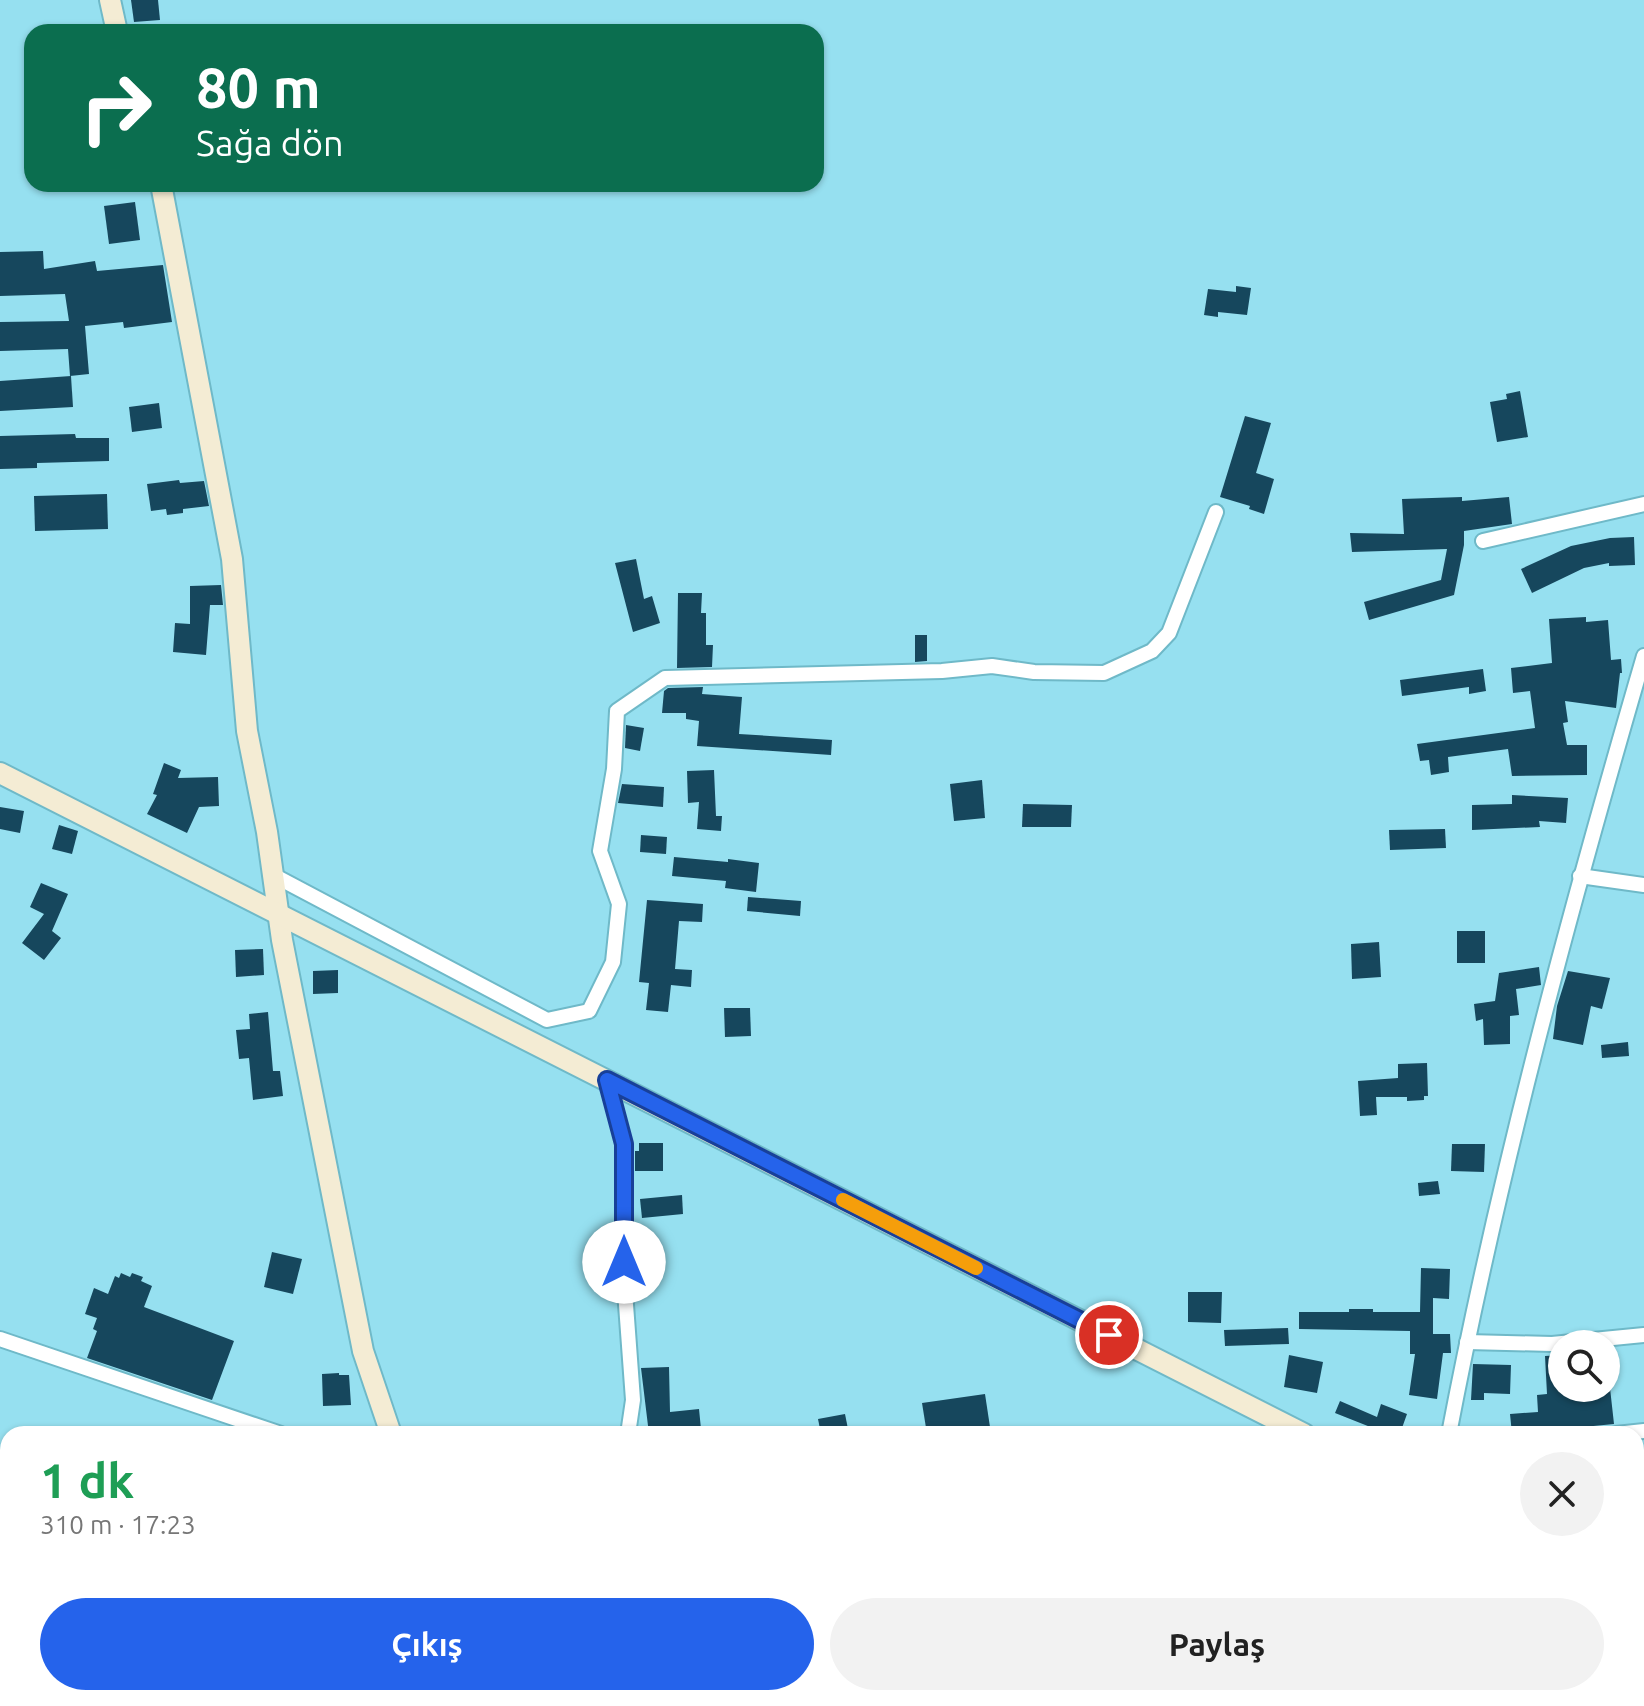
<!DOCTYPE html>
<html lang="tr">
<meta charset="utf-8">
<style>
body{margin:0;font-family:Ubuntu,sans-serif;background:#f2f2f2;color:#222;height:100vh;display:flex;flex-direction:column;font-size:30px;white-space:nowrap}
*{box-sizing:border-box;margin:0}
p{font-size:26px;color:#767676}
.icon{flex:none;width:44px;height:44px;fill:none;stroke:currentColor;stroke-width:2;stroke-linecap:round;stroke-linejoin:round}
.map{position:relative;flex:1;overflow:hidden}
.drawer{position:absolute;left:0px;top:1426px;width:1644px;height:280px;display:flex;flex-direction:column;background:#fff;border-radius:24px 24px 0 0;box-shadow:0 2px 6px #0004}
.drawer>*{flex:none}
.top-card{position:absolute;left:24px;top:24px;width:800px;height:168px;border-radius:24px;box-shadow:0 2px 6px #0004;background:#0b6e4f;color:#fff;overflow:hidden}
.controls{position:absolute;left:1548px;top:1330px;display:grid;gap:16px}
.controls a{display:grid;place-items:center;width:72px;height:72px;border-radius:50%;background:#fff;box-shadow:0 2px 6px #0004;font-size:40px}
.pin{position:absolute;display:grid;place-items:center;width:68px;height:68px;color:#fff;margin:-34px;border:4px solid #fff;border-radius:50%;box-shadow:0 2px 8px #0007}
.me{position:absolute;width:88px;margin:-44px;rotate:0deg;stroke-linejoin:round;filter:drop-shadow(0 0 6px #0008)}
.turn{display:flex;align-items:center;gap:28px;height:168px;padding:0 40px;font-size:36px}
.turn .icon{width:104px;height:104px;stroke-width:2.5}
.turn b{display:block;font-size:56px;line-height:68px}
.round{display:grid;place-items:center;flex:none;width:84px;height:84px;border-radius:42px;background:#f2f2f2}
.summary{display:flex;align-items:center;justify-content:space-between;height:136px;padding:0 40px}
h1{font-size:48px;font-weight:700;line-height:60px;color:#1e9e55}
.action{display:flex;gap:16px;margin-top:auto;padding:16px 40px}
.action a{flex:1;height:92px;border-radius:48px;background:#2563eb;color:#fff;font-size:32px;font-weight:700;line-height:92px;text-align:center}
.action a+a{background:#f2f2f2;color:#222}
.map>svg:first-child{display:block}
.building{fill:#16475d}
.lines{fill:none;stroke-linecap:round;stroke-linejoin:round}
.street-casing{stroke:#6fb9c8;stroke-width:18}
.secondary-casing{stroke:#6fb9c8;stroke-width:24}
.street{stroke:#fff;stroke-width:14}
.secondary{stroke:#f4ecd4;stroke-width:20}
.route-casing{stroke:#184099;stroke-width:20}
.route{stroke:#2563eb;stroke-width:14}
.slow{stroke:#f59e0b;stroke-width:14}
</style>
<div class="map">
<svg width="1644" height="1706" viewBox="0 0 1644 1706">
<rect width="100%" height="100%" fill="#96e0f0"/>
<!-- building -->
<g class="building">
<polygon points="131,0 158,0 160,20 134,22"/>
<polygon points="135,202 140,240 109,244 104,206"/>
<polygon points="43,251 44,269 95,261 97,271 163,265 172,322 124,328 123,322 85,326 89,374 70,376 68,349 0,351 0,322 69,321 65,294 0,296 0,252"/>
<polygon points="1236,286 1251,288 1247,315 1218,312 1218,317 1204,315 1208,289 1236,292"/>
<polygon points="71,376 73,407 0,411 0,381"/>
<polygon points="1520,391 1528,437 1497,442 1490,402 1507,399 1506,394"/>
<polygon points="159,403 162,428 132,432 129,407"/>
<polygon points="1245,416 1271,423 1256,473 1274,479 1264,514 1249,509 1250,506 1220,497"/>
<polygon points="75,434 76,438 109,438 109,461 37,463 37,468 0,469 0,436"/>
<polygon points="179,480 180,483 204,481 209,506 183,509 183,513 167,515 166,509 151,511 147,484"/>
<polygon points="107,494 108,529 35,531 34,496"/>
<polygon points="1462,497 1462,501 1509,497 1512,524 1464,531 1464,545 1454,595 1369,620 1364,602 1441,580 1447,549 1352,552 1350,533 1404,534 1402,499"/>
<polygon points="1634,537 1635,565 1609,566 1609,563 1584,568 1532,593 1521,569 1571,546 1610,538"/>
<polygon points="636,559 644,599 652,596 660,623 633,632 615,563"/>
<polygon points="221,585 223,605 210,605 206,655 173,652 175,623 190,624 190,586"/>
<polygon points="678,593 702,593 701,613 706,613 706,645 713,645 712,667 677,668"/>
<polygon points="1586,617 1586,622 1608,620 1611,660 1621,659 1622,673 1620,673 1616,708 1565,701 1568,722 1563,723 1567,745 1587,745 1587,775 1512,776 1508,749 1448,757 1449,772 1431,775 1429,760 1420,761 1417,744 1535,728 1530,691 1513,693 1511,668 1552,663 1549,619"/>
<polygon points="915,635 927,635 927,661 915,662"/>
<polygon points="1483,669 1486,691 1469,694 1469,687 1402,696 1400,680"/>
<polygon points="703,687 702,694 742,697 739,734 832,740 831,755 697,746 699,721 686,719 686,713 662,713 664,691 668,688"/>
<polygon points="626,725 644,728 640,751 625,748"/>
<polygon points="164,763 181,770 178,778 218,777 219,806 199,807 187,833 147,814 157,795 153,794"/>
<polygon points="714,770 716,816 722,816 721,831 697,829 699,802 688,803 687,771"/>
<polygon points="982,780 985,818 954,821 950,784"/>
<polygon points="622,784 664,787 663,807 618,803"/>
<polygon points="1512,795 1568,798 1566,823 1539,821 1540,827 1472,830 1472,805 1512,804"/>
<polygon points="1023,804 1072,805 1071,827 1022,827"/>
<polygon points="0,807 24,811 20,833 0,829"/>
<polygon points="59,825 78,831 72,854 52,849"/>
<polygon points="1445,829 1446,848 1390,850 1389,830"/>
<polygon points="641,835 667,837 666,854 640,852"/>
<polygon points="674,857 728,862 728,859 759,863 756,892 725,888 726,881 672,876"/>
<polygon points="41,883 68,894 52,931 61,938 44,960 22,943 44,914 30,907"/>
<polygon points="748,897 801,901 800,916 747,911"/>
<polygon points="647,900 703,904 702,922 679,921 675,969 692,970 691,987 671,985 668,1012 646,1010 649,983 639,982"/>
<rect x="1457" y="931" width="28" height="32"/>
<polygon points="1379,942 1381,977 1352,979 1351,944"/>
<polygon points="263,949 264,975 236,977 235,950"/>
<polygon points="1539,967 1541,985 1516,989 1519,1015 1510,1016 1510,1044 1484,1045 1483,1019 1476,1021 1474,1004 1495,1001 1499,973"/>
<polygon points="338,970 338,993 313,994 313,971"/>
<polygon points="1568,971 1610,978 1602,1009 1591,1006 1583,1045 1553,1039 1557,1006"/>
<polygon points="724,1008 750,1008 751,1036 725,1037"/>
<polygon points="268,1012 273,1071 280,1071 283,1096 253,1100 249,1058 239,1059 236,1030 250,1029 249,1014"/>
<polygon points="1628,1042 1629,1056 1602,1058 1601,1045"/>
<polygon points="1427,1063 1428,1096 1424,1096 1424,1100 1407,1101 1407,1097 1376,1097 1377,1115 1360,1116 1358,1081 1398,1078 1398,1064"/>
<polygon points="639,1143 663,1143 663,1171 635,1171 635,1151 639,1151"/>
<polygon points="1452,1144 1485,1144 1484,1172 1451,1171"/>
<polygon points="1438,1181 1440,1194 1419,1196 1418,1183"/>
<polygon points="682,1195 683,1214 642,1218 640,1199"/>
<polygon points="272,1252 302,1259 293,1294 264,1287"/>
<polygon points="1421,1268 1450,1269 1449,1299 1433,1298 1433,1334 1450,1334 1451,1353 1443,1353 1437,1399 1409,1395 1415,1354 1410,1354 1410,1331 1299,1329 1299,1312 1349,1312 1349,1309 1373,1309 1373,1312 1420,1312"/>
<polygon points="121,1273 130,1277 132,1273 143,1277 141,1281 152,1286 144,1307 234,1341 212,1400 87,1358 97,1331 93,1329 97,1318 85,1314 94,1288 108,1294 115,1276 119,1278"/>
<polygon points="1188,1292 1222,1292 1221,1323 1188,1322"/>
<polygon points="1288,1328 1289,1344 1225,1346 1224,1330"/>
<polygon points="1289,1355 1323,1362 1317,1393 1284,1387"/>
<polygon points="1562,1355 1562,1388 1610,1388 1614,1424 1512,1434 1510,1414 1538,1412 1537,1395 1547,1394 1545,1356"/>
<polygon points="1473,1364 1511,1365 1510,1394 1484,1393 1484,1400 1471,1400"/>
<polygon points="669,1367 670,1412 699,1409 701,1429 649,1434 641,1368"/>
<polygon points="339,1373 339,1375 349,1375 351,1405 323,1406 322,1374"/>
<polygon points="985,1394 990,1427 927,1434 922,1403"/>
<polygon points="1340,1401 1377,1417 1381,1404 1407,1414 1402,1428 1405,1430 1403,1434 1388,1434 1335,1413"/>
<polygon points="845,1414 849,1434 821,1434 818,1419"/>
</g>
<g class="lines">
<!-- street casing -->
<g class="street-casing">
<g id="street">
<polyline points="1483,541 1644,504"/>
<polyline points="273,875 547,1020 589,1011 613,962 619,904 600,851 614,769 617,711 665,678 942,671 992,666 1034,672 1104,673 1152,651 1169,633 1216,512"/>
<polyline points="1580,876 1644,885"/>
<polyline points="607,1080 624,1144 625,1291 633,1400 628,1434"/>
<polyline points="0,1339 281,1434"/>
<polyline points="1467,1342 1552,1344 1644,1335"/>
<path d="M1449,1434C1499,1172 1569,913 1644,656"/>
<polyline points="1616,1434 1644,1431"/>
<polyline points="490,1698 493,1706"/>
<polyline points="677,1698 679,1706"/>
<polyline points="1425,1706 1425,1698"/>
</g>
</g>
<!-- secondary casing -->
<g class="secondary-casing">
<g id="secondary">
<polyline points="110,0 117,32"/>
<polyline points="161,184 232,559 247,731 267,832 282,940 363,1351 391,1434"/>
<polyline points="0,773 1304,1434"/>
<polyline points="1636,1603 1644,1607"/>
<polyline points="354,1706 356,1698"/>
</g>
</g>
<!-- street -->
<use href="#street" class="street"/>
<!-- secondary -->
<use href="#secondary" class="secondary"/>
</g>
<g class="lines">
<!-- route casing -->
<g class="route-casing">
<polyline id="route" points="624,1262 624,1144 607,1080 1109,1335"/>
</g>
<!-- route -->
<use href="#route" class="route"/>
<!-- slow -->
<polyline class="slow" points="843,1200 976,1268"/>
</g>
</svg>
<div class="controls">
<a><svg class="icon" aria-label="search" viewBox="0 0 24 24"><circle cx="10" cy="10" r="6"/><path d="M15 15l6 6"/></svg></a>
</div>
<div class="pin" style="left:1109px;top:1335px;background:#d93025"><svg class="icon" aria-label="arrive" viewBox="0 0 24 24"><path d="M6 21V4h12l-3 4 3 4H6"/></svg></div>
<svg class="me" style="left:624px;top:1262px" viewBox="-20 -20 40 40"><circle r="19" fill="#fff"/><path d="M0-13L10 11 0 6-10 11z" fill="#2563eb"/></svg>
<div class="top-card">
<div class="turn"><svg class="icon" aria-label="right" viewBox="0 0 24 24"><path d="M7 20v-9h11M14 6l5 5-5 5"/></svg><div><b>80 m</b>Sağa dön</div></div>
</div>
<section class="drawer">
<div class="summary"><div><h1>1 dk</h1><p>310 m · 17:23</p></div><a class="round"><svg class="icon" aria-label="close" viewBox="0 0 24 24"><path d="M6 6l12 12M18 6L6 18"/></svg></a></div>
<div class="action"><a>Çıkış</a><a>Paylaş</a></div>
</section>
</div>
